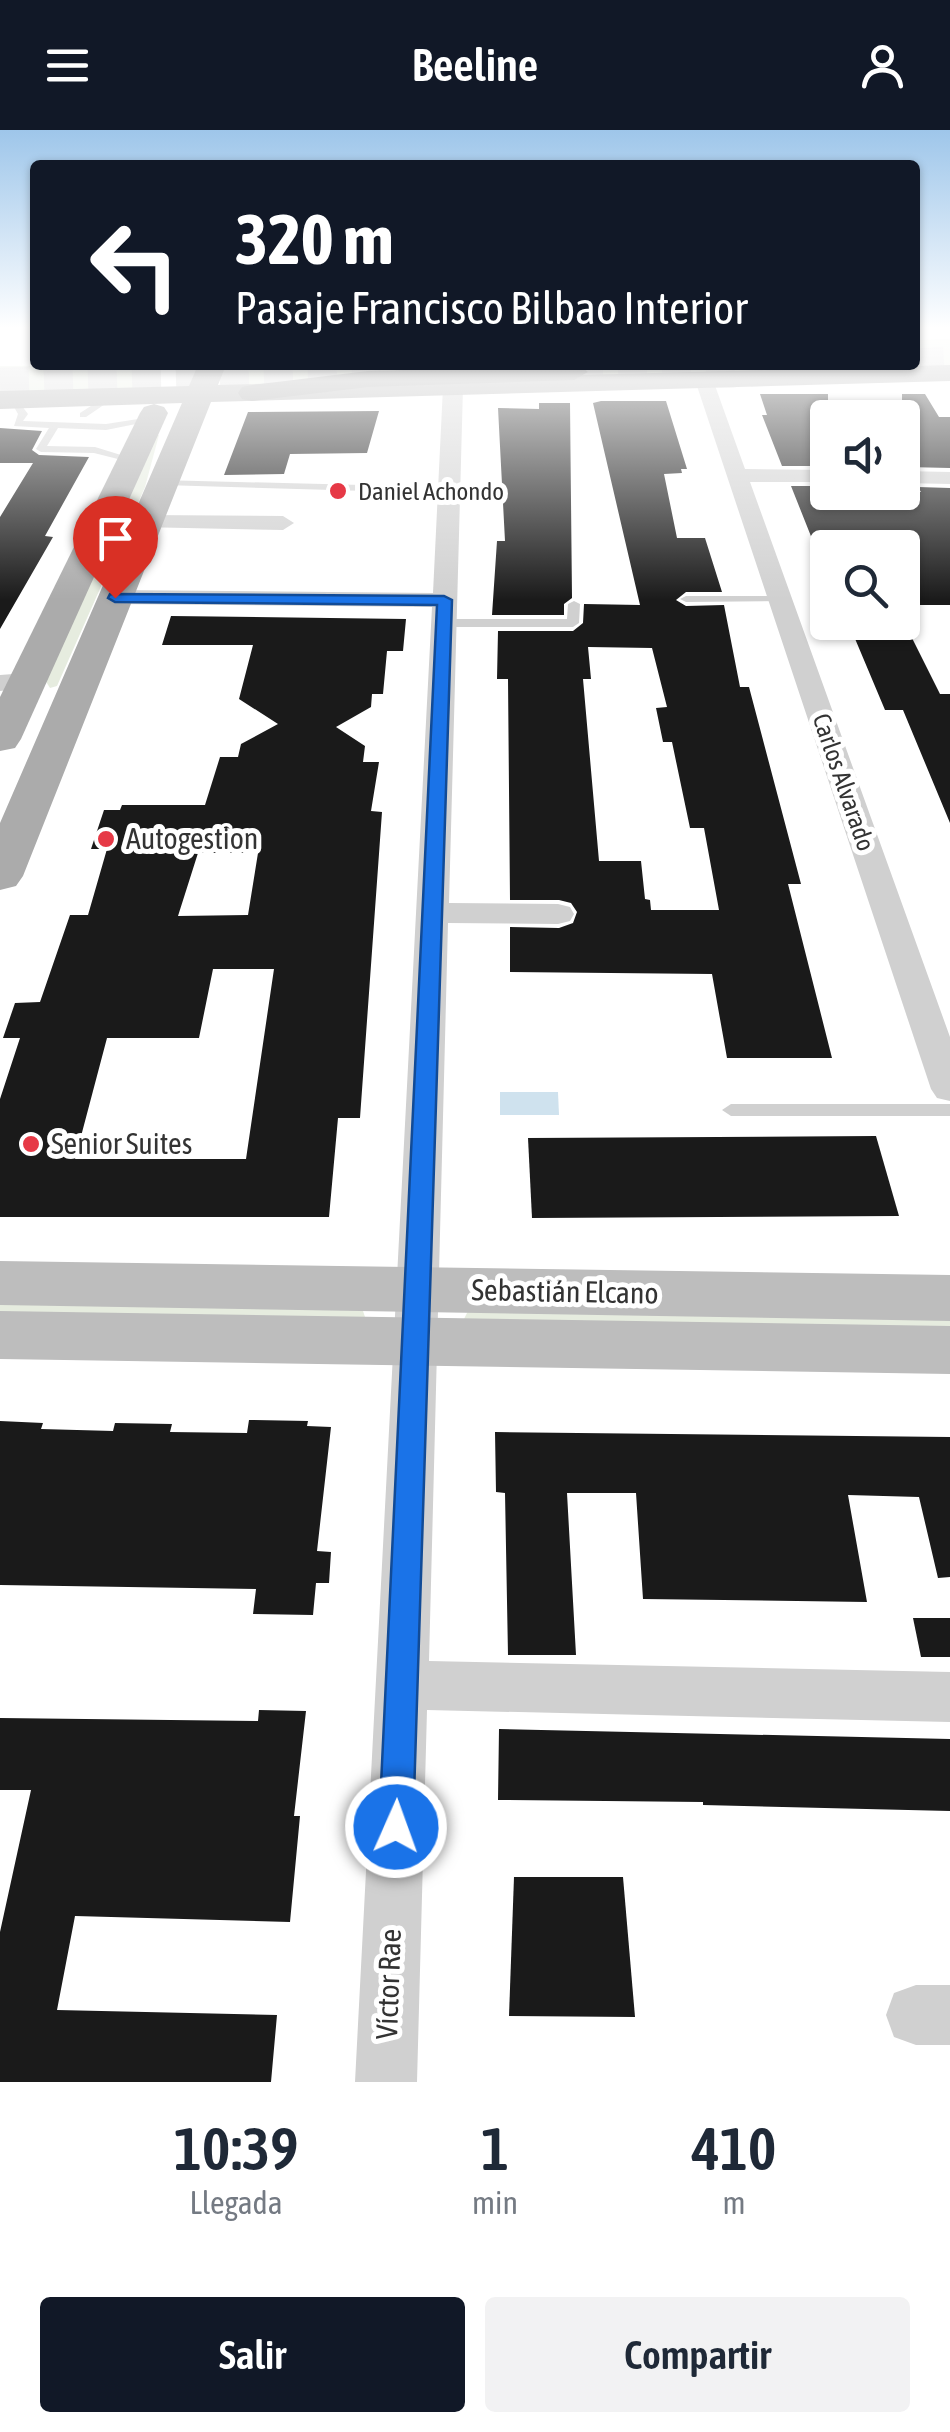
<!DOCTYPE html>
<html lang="es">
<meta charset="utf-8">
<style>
body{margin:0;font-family:"Asap Condensed",sans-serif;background:#f2f2f3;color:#1f2937;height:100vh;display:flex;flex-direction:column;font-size:38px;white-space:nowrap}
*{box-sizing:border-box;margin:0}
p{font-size:32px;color:#747a83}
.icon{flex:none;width:55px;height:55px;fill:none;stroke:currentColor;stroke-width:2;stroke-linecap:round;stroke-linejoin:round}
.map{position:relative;height:1952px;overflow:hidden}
.sheet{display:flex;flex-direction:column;background:#fff;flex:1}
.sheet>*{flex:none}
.guide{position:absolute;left:30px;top:30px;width:890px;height:210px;border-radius:10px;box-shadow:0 2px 8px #0004;background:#111827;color:#fff;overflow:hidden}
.buttons{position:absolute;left:810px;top:270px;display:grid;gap:20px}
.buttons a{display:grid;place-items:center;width:110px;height:110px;border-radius:10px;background:#fff;box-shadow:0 2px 8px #0004;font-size:50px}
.pin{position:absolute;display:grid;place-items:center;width:85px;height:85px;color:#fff;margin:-102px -42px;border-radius:50% 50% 50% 0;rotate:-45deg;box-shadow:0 0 10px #0007}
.pin .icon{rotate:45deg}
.me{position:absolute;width:110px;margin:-55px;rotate:2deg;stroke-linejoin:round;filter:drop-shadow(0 0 8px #0008)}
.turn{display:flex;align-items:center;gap:35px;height:210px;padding:0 40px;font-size:45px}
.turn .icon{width:130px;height:130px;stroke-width:2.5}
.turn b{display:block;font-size:70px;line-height:85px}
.eta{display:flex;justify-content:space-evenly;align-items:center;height:170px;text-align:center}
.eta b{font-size:60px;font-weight:600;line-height:70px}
.action{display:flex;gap:20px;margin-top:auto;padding:20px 40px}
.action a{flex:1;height:115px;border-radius:10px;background:#111827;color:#fff;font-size:40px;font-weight:600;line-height:115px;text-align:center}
.action a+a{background:#f2f2f3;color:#1f2937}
header{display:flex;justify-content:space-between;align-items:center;height:130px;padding:0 40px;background:#111827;color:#fff;font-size:45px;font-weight:600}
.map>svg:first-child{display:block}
.green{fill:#e6ecdf}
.water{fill:#cfe2ee}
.building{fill:#1a1a1a;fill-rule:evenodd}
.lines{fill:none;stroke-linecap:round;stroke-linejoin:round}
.highway-tunnel{stroke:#d6d6d6;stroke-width:29;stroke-dasharray:29 15;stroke-linecap:butt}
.lane{fill:#d0d0d0;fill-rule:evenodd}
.street{fill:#d0d0d0;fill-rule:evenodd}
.secondary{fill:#bdbdbd;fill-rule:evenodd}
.primary{fill:#ababab;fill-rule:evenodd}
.highway{fill:#9a9a9a;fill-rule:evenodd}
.route{fill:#1a73e8;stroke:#114b97;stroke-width:2.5}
.poi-dot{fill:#e63946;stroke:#fff;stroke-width:4}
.labels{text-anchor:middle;stroke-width:10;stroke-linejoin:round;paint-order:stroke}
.far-poi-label{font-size:25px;fill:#333;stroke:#fff;text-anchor:start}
.far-street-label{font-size:25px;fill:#333;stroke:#fff}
.poi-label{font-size:30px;fill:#333;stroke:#fff;text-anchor:start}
.street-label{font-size:30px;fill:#333;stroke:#fff}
</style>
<header><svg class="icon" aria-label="menu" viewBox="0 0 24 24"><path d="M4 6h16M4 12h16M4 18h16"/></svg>Beeline<svg class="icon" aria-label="person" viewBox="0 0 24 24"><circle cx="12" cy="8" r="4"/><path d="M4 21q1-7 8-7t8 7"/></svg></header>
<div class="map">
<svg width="950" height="1952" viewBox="0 0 950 1952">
<rect width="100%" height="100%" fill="#fff"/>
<!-- green -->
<g class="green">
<polygon points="950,209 950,237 219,256 226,235 915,235 915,210"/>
<polygon points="159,235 145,258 0,264 0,236"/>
<polygon points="152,305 159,305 145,357 57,556 50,558 45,550 129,369"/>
<polygon points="0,1173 362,1178 366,1190 0,1189"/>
<polygon points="469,1179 950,1185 950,1207 464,1189"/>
</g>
<!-- water -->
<polygon class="water" points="500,962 558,962 559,985 500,985"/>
<!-- building -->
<g class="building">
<polygon points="760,264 828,264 828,336 782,336 762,285 767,285"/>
<polygon points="902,264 925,264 939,287 950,287 950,338 907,337 902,329"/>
<path d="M601,271H666L687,339H681L682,343L664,344L677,408H705L722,462H686L676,470L686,476L724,475L740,557H749L801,754H788L832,928H727L712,844L510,842V797L559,798L573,793L577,782L571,773L559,770H510L508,549H497L498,501H573L583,493L584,474L640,475L593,273ZM588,517L652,518L667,577L656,578L663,612H672L690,698H704L719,780H651L650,770L645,769L641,731H599L583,549H591Z"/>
<polygon points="539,273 570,273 572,468 564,474 564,485 492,485 497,411 505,411 498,278 539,279"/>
<polygon points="379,281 367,323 290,324 284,344 224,345 248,282"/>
<polygon points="0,298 42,301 32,320 39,325 89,327 45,406 53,407 0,499 0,387 33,333 0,333"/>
<polygon points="791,356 828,356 828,362 921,362 918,357 950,358 950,475 902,475 902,418 828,418 826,444"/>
<path d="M171,486L406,489L403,521H387L383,564H372L371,577L336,597L365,616L363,632H379L371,681L382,682L360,988H338L329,1087H0V969L20,908H3L15,873L40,872L70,785H88L107,719H91L104,680H120L122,675H205L220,627H238L241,614L278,594L239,569L253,515H162ZM198,723H258L248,785L178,786ZM213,839H274L246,1029H75L107,908H199Z"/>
<polygon points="848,492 904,492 940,564 950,564 950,693 903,580 885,580"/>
<polygon points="876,1006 899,1086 532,1088 528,1008"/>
<polygon points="249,1290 308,1291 307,1296 331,1297 317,1421 331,1422 329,1453 316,1453 313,1485 253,1484 256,1459 0,1455 0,1291 43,1293 41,1299 113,1301 115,1293 172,1294 170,1302 247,1303"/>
<polygon points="495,1302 950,1307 950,1447 938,1448 919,1367 848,1365 867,1472 643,1469 636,1363 567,1363 576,1525 508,1525 505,1363 496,1362"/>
<polygon points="913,1488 950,1488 950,1527 921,1527"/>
<polygon points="259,1580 306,1581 294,1686 300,1686 290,1792 75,1786 57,1880 277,1885 271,1952 0,1952 0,1802 31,1660 0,1660 0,1588 258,1591"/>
<polygon points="499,1599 950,1609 950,1681 703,1675 703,1672 498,1670"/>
<polygon points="514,1747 623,1747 635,1887 509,1886"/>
</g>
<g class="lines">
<!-- highway-tunnel -->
<g class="highway-tunnel">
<polyline points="915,233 950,231"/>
<polyline points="574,242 731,243 876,235"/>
<polyline points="0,252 575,235"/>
</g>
<!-- lane -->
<g class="lane">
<polygon points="108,265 111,270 86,287 80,287 80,283"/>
<polygon points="15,267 28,284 23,291 106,294 151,287 156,290 106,300 58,298 47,316 95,317 134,329 134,333 94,323 41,322 36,319 49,298 14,296 18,284 10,270"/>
<polygon points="159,350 402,356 407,359 402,362 163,355 158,352"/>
<polygon points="780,466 784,467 784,471 686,472 680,469 686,466"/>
<polygon points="574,471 580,474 579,493 573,497 444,497 438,493 444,489 567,489 568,474"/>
<polygon points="731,974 950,974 950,986 731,986 722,980"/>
</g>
<!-- street -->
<g class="street">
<polygon points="704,244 713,250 745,339 828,340 828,352 750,352 950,907 950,971 937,968 931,959 695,250"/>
<polygon points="453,251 463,257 449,773 558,774 570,777 574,784 570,791 558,794 448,793 429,1531 950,1542 950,1592 427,1580 417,1952 355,1952 432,477 115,474 103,467 115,460 433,463 443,257"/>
<polygon points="902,341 950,342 950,354 902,353"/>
<polygon points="147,385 283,386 294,393 283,400 139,397 136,392"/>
<polygon points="27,543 36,545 40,551 36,557 0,561 0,545"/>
<polygon points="916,1855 950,1855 950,1915 916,1915 894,1907 886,1885 894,1863"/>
</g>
<!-- secondary -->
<g class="secondary">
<polygon points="0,1131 950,1145 950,1191 0,1175"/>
<polygon points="0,1181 950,1196 950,1244 0,1229"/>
</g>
<!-- primary -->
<g class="primary">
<polygon points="198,235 226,235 218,255 950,235 950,251 211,272 23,746 16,756 0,760 0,693 182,273 0,279 0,261 189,256"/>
<polygon points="154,274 164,277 168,283 21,609 15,618 0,621 0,567 140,283 144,277"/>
</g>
<!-- highway -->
<polygon class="highway" points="579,235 588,242 574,250 368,257 252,271 242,269 238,263 242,257 252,255 368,241"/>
</g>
<!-- sky -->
<linearGradient id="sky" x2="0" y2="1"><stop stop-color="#9ec6ea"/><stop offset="0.42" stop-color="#fff"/><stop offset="1" stop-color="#fff" stop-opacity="0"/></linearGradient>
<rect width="950" height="470" fill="url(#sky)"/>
<!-- route -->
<polygon class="route" points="110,464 444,466 452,470 413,1697 408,1709 396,1714 384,1709 379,1697 437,475 115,472 108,468"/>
<!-- markers -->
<g class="poi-dot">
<circle cx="338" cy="361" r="10"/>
<circle cx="106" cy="709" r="10"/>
<circle cx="31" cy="1014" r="10"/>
</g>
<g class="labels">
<!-- far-poi labels -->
<g class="far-poi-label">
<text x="358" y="370">Daniel Achondo</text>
</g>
<!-- far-street labels -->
<g class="far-street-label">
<text transform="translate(844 652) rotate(71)" y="9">Carlos Alvarado</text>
</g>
<!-- poi labels -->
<g class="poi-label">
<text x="126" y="719">Autogestion</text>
<text x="51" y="1024">Senior Suites</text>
</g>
<!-- street labels -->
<g class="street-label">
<text transform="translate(565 1162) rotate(1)" y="10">Sebastián Elcano</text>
<text transform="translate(389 1854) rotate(-88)" y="10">Víctor Rae</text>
</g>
</g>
</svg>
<div class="buttons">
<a><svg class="icon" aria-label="sound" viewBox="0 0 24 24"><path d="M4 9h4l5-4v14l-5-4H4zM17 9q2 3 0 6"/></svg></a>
<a><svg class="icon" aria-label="search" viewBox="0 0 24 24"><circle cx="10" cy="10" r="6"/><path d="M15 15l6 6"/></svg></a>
</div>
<div class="pin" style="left:115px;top:468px;background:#d93025"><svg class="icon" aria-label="arrive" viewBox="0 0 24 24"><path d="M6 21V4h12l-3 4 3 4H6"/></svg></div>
<svg class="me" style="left:396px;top:1697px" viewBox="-20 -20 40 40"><circle r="17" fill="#1a73e8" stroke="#fff" stroke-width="3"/><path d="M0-11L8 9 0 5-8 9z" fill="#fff"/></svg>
<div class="guide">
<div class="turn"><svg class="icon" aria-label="left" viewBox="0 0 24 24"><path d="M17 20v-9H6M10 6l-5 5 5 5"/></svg><div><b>320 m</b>Pasaje Francisco Bilbao Interior</div></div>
</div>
</div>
<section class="sheet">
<div class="eta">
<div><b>10:39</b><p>Llegada</p></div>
<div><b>1</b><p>min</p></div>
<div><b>410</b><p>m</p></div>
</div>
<div class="action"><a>Salir</a><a>Compartir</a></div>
</section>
